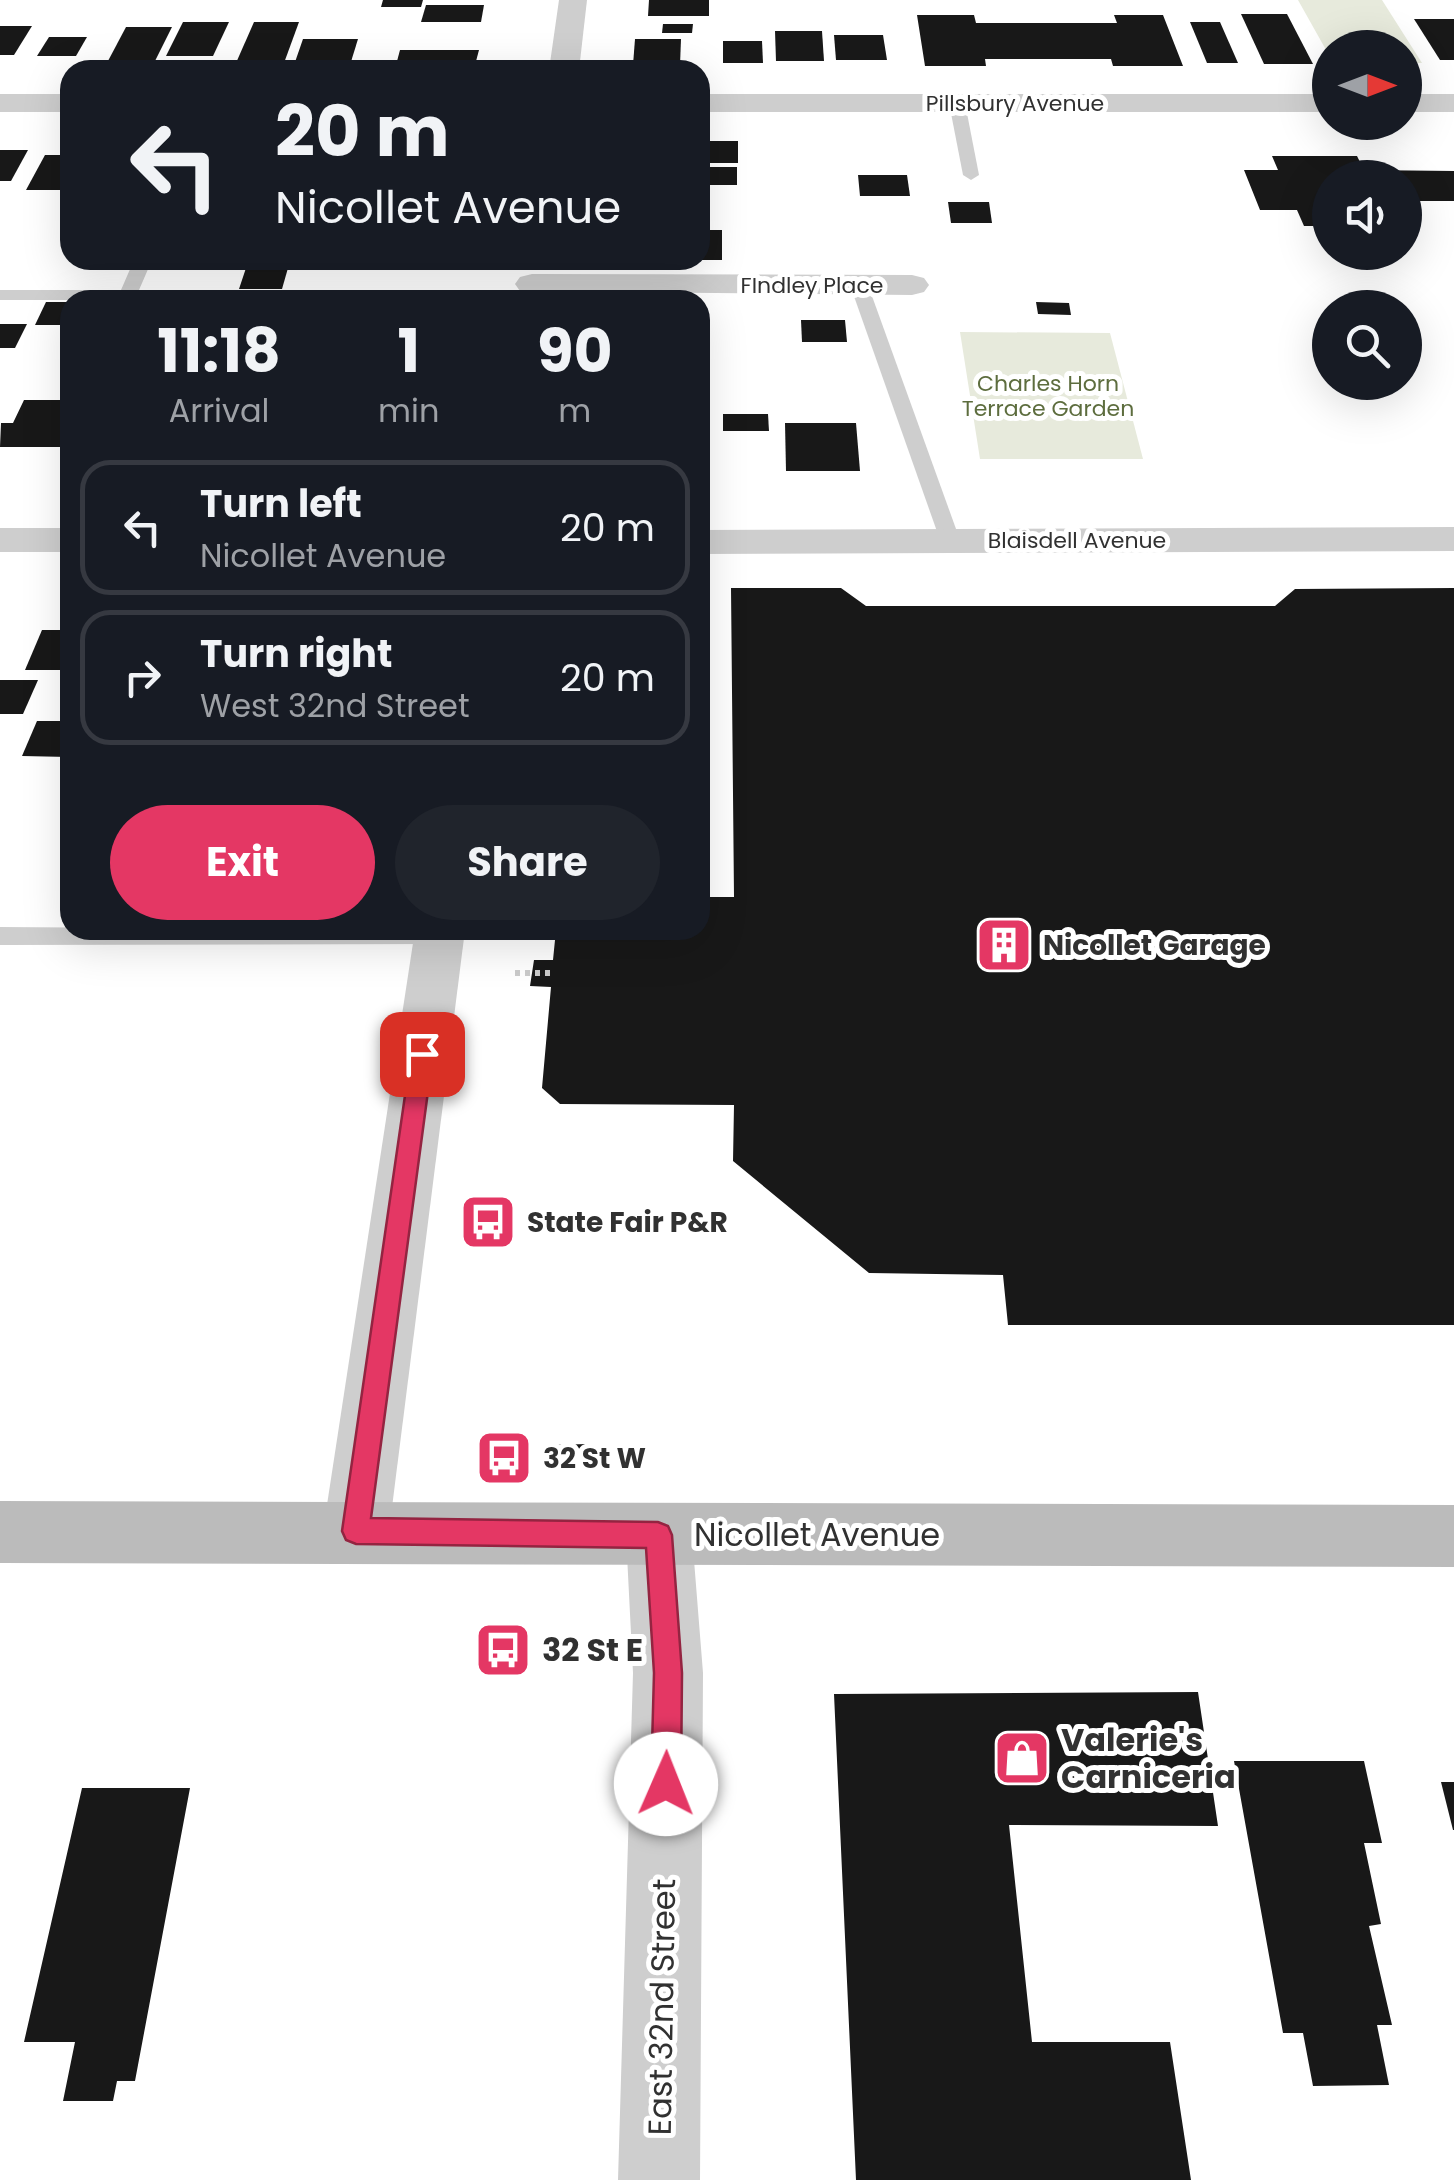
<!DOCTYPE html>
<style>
body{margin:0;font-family:Poppins,sans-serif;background:#20242c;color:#f1f3f6;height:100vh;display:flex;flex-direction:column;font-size:38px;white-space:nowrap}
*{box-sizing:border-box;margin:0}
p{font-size:32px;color:#9ea1a6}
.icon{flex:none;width:55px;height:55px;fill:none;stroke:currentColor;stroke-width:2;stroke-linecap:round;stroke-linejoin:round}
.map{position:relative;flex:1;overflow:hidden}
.sheet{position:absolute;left:60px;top:290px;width:650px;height:650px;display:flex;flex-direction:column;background:#171b24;border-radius:30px;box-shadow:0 10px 40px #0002}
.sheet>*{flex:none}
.banner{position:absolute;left:60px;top:60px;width:650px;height:210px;border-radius:30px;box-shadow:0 10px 40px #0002;background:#171b24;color:#f1f3f6;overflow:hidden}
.needle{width:65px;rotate:90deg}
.fabs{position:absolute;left:1312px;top:30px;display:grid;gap:20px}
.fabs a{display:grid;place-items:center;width:110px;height:110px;border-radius:50%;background:#171b24;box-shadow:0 10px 40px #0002;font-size:50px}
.pin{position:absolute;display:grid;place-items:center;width:85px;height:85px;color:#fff;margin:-42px;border-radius:20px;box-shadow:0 5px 15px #0006}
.me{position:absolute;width:110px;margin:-55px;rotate:1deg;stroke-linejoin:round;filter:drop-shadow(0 0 8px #0008)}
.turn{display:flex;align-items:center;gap:35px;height:210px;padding:0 50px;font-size:45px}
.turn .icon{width:130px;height:130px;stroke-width:2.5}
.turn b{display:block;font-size:70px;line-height:85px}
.eta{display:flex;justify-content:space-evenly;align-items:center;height:170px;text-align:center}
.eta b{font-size:60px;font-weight:700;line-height:70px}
.primary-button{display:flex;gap:20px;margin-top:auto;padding:20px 50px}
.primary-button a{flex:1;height:115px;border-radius:60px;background:#e43764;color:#fff;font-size:40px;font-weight:700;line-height:115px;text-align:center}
.primary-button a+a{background:#20242c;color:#f1f3f6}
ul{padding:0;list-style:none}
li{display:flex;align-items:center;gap:30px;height:135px;margin:0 20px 15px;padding:0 30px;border:5px solid #363941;border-radius:30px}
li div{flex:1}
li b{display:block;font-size:38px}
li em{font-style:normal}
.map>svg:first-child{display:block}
.green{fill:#e7eadc}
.building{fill:#181818}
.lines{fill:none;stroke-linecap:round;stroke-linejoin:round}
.path{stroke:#cbcbcb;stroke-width:6;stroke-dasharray:5 5;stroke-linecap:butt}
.service{fill:#cecece;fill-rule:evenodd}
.minor{fill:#cecece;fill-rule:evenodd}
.secondary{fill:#bbb;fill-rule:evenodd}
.route{fill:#e43764;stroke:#942441;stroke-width:2.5}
.labels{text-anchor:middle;stroke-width:10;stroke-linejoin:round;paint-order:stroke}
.far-street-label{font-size:22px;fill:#313131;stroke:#fff}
.far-park-label{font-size:22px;fill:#5d6d3e;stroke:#fff}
.poi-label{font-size:28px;font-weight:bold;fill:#313131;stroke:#fff;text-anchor:start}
.near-street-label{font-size:32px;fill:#313131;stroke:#fff}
.near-poi-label{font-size:32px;font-weight:bold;fill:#313131;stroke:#fff;text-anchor:start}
</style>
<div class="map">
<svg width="1454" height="2180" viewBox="0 0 1454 2180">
<rect width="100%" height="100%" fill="#fff"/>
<!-- green -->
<g class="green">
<polygon points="1298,0 1382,0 1422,63 1405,63 1405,48 1330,48 1330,57"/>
<polygon points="960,332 1110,333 1143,459 980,459"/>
</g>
<!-- building -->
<g class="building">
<polygon points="383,0 423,0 421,7 381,7"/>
<polygon points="649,0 709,0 709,16 648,16"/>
<polygon points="426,5 484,5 481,22 421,22"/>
<polygon points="1241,14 1287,14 1313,64 1264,64"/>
<polygon points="917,15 974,15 976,23 1117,23 1114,15 1163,15 1183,66 1113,66 1111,59 985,59 986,66 925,66"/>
<polygon points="1414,19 1454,19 1454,60 1440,60"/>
<polygon points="183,22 229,22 213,56 166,56"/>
<polygon points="254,22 299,22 284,63 236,63"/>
<polygon points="1190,22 1220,22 1238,63 1207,63"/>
<polygon points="663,24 693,24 692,33 662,33"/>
<polygon points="0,26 32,26 14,55 0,55"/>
<polygon points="126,27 172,27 155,61 108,61"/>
<polygon points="775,31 822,31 824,61 776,61"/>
<polygon points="834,35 883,35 887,60 836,60"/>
<polygon points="49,37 87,37 76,56 37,56"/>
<polygon points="303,39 358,39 350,65 294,65"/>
<polygon points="635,39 681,39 680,65 633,65"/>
<polygon points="723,41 762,41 763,63 723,63"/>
<polygon points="400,50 479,50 475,65 396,65"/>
<rect x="700" y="141" width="38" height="22"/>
<polygon points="0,150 28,150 11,181 0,181"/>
<polygon points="45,155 70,155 70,190 26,190"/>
<polygon points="1272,156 1357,156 1364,170 1454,171 1454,201 1412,201 1416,210 1405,210 1405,178 1330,178 1330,226 1304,226 1297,210 1260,210 1244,170 1278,170"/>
<rect x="700" y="167" width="37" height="18"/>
<polygon points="858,175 907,175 910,196 860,196"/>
<polygon points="948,202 989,202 992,223 951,223"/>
<rect x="700" y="230" width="22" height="30"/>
<polygon points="339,260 432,260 431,267 337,267"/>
<polygon points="246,268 288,268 282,289 239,289"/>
<polygon points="46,302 70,302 70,325 35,325"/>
<polygon points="1036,302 1069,303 1071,315 1038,314"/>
<polygon points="801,320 845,320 847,342 802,342"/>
<polygon points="0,324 27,324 15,348 0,348"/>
<polygon points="24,400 70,400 70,447 0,447 1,423 13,423"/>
<polygon points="723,414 768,414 769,431 723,431"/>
<polygon points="785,423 856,423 860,471 786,471"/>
<polygon points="731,588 841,588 866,606 1275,606 1295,589 1454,588 1454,1325 1008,1325 1003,1275 869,1273 733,1161 734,1105 560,1104 542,1088 551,987 530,986 534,960 553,960 556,930 700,930 700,897 734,897"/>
<polygon points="42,630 70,630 70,670 25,670"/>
<polygon points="0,680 38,680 23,714 0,714"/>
<polygon points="37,721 70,721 69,757 22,756"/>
<polygon points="589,1444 589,1455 546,1455 546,1445"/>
<polygon points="1198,1692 1218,1826 1009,1825 1032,2042 1170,2042 1191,2180 856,2180 834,1694"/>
<polygon points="1234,1761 1364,1761 1382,1843 1364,1843 1381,1924 1369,1926 1392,2025 1377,2025 1389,2085 1313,2086 1303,2033 1283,2033"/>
<polygon points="1441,1782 1454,1782 1454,1830 1453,1830"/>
<polygon points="82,1788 190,1788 135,2081 117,2081 113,2101 63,2101 75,2042 24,2042"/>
</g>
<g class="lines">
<!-- path -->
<polyline class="path" points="515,973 552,973"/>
<!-- service -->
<g class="service">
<polygon points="957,98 965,103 979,175 971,180 963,175 949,103"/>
<polygon points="134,260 152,260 139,290 530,291 539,296 535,300 0,300 0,290 121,290"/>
<polygon points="859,280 868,285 960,540 957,544 950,546 940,540 850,285"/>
<polygon points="0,927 449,930 452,935 448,942 439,944 0,945"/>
</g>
<!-- minor -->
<g class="minor">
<polygon points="559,0 587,0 579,70 549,70"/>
<rect x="0" y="94" width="70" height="18"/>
<rect x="700" y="94" width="630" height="18"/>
<rect x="1405" y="94" width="49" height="18"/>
<polygon points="532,274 912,275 924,278 929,285 924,292 912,295 520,291 515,284 520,277"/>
<polygon points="1454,527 1454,551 700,554 700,530"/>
<rect x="0" y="528" width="70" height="24"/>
<polygon points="415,930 465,930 389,1531 379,1553 356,1562 333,1553 323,1531"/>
<polygon points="659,1504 682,1513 692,1535 703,1673 700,2180 618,2180 633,1673 626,1535 636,1513"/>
</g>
<!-- secondary -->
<polygon class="secondary" points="0,1501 1454,1505 1454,1567 0,1563"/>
</g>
<!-- route -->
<polygon class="route" points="422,1045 433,1054 371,1518 658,1522 668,1526 672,1535 682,1673 681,1784 677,1794 666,1798 655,1794 651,1784 654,1673 646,1548 356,1544 346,1540 342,1531 411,1054"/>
<!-- icons -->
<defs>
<g id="building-square" transform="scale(2.875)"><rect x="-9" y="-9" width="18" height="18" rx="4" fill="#e43764" stroke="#fff"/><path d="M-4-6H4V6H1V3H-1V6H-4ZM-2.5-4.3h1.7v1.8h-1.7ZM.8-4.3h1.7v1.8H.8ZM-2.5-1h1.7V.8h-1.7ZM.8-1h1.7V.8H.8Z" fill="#fff"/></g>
<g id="bus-square" transform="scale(2.875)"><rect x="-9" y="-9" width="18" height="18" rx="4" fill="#e43764" stroke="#fff"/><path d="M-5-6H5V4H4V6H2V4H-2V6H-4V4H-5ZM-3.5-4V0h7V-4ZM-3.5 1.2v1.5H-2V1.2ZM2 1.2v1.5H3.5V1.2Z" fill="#fff"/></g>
<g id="shop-square" transform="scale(2.875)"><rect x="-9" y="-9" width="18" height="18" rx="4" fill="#e43764" stroke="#fff"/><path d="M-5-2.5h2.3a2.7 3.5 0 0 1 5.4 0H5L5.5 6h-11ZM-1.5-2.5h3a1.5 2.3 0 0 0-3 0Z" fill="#fff"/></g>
</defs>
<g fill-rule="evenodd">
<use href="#building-square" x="1004" y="945"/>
<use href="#bus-square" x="488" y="1222"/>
<use href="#bus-square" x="504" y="1458"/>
<use href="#bus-square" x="503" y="1650"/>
<use href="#shop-square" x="1022" y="1758"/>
</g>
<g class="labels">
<!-- far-street labels -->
<g class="far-street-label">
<text x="1015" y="111">Pillsbury Avenue</text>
<text x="812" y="293">FIndley Place</text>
<text x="1077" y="548">Blaisdell Avenue</text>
</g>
<!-- far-park labels -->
<g class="far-park-label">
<text x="1048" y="391">Charles Horn<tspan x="1048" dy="25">Terrace Garden</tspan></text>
</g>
<!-- poi labels -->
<g class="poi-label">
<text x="1043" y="955">Nicollet Garage</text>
<text x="527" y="1232">State Fair P&amp;R</text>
<text x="543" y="1468">32 St W</text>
</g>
<!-- near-street labels -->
<g class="near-street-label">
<text x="817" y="1546">Nicollet Avenue</text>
<text transform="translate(662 2007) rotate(-89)" y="11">East 32nd Street</text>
</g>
<!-- near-poi labels -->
<g class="near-poi-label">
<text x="542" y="1661">32 St E</text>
<text x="1061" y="1751">Valerie's<tspan x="1061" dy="37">Carniceria</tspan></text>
</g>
</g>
</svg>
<div class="fabs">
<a><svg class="needle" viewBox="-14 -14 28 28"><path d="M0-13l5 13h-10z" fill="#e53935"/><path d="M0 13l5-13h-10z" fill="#9ea1a6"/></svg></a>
<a><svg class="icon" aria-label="sound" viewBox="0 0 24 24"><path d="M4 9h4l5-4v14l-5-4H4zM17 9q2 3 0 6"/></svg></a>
<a><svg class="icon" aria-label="search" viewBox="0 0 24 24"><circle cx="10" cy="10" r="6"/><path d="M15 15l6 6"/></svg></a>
</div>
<div class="pin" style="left:422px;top:1054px;background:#d93025"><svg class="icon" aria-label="arrive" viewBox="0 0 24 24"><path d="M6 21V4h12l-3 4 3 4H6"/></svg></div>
<svg class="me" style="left:666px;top:1784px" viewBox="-20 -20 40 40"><circle r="19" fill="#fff"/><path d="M0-13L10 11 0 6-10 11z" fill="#e43764"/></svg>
<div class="banner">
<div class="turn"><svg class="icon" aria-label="left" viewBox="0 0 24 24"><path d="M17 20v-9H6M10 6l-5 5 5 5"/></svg><div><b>20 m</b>Nicollet Avenue</div></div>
</div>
<section class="sheet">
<div class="eta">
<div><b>11:18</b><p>Arrival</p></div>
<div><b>1</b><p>min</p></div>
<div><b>90</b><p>m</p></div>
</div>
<ul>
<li><svg class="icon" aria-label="left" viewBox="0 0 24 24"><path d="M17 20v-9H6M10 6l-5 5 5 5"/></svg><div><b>Turn left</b><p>Nicollet Avenue</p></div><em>20 m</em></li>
<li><svg class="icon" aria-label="right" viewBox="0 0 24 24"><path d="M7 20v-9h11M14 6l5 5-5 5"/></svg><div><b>Turn right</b><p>West 32nd Street</p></div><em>20 m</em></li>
</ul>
<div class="primary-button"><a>Exit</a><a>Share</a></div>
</section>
</div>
